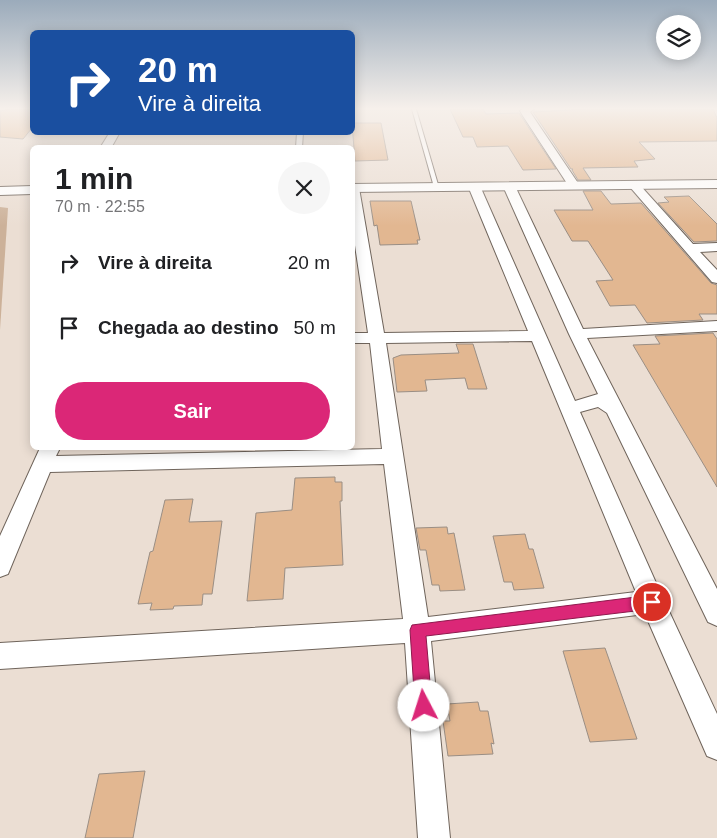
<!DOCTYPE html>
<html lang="pt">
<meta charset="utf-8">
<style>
body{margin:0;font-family:Arial,sans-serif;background:#f6f6f6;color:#202124;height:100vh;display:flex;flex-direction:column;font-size:19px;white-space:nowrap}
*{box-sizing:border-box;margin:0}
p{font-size:16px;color:#757577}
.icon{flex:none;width:28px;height:28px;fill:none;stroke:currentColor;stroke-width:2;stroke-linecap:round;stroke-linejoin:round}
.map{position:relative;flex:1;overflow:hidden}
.panel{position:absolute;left:30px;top:145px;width:325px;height:305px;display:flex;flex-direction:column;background:#fff;border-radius:8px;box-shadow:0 2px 12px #0003}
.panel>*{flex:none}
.hud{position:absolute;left:30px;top:30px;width:325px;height:105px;border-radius:8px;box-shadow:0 2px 12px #0003;background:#1a4fa0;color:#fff;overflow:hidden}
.controls{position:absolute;left:656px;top:15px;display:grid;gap:10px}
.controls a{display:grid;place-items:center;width:45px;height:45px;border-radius:50%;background:#fff;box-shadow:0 2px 12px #0003;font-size:25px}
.pin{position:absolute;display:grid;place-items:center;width:42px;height:42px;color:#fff;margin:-21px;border:2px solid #fff;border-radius:50%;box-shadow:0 1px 5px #0007}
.me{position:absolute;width:55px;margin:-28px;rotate:355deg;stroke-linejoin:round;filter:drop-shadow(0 0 4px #0008)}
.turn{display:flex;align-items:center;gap:18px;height:105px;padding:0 25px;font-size:22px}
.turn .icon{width:65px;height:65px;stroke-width:2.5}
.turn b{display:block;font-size:35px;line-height:42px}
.round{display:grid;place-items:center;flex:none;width:52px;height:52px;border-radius:26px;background:#f6f6f6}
.headline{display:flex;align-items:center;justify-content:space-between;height:85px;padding:0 25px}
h1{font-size:30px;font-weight:700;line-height:38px}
.button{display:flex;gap:10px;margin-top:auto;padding:10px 25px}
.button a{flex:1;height:58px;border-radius:30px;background:#db2777;color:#fff;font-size:20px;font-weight:700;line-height:58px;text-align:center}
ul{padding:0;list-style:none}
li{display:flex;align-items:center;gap:15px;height:65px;padding:0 25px}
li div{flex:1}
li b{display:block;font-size:19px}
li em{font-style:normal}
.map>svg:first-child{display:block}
.green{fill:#ccb199}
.building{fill:#e2b791;stroke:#9a8e84}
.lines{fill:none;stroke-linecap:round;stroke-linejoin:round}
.service-casing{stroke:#6f645b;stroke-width:2}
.minor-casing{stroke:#6f645b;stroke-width:2}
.tertiary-casing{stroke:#6f645b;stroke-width:2}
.service{fill:#fff;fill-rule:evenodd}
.minor{fill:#fff;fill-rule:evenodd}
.tertiary{fill:#fff;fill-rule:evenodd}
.route{fill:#db2777;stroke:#8e194d}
</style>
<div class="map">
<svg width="717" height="838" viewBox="0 0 717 838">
<rect width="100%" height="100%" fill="#ebded3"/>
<!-- green -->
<polygon class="green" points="0,207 8,208 0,330"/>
<!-- building -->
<g class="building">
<polygon points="10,109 32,109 32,128 23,139 0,137 0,111"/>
<polygon points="450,109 483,109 486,114 519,113 556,169 523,170 508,146 477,147 473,137 463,137"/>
<polygon points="587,109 713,109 717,118 717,141 639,142 655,159 634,161 638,167 583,168 591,180 578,180 572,170 573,169 571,169 533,112"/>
<polygon points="352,123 381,123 388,160 355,161"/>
<polygon points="583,191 601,191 611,204 641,203 711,283 717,285 717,314 699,314 703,320 647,323 635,305 610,306 596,281 613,280 588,241 572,241 554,210 593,210"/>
<polygon points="689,196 717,224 717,241 694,242 658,203 669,202 664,197"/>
<polygon points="370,201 411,201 420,240 417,240 418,244 380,245 377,225 374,226"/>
<polygon points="713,333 717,339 717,487 633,345 660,344 655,336"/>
<polygon points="456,344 473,344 487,389 468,389 465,378 425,380 427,391 397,392 393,358 401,355 459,353"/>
<polygon points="335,477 335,482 342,482 342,501 340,501 343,565 285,568 283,599 247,601 256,513 292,510 295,478"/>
<polygon points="193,499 189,522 222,521 212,594 203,594 202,605 174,606 173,609 150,610 152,603 138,604 150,552 153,551 165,500"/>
<polygon points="447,527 448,534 454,533 465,590 440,591 439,585 432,585 426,550 420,550 416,528"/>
<polygon points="525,534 529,549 533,549 544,588 514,590 512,582 504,582 493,536"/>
<polygon points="605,648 637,739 590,742 563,651"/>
<polygon points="478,702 480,711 488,711 494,744 491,743 493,754 448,756 443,721 450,721 447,704"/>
<polygon points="145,771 133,838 85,838 99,774"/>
</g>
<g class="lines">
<!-- service casing -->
<g class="service-casing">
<g id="service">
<polygon points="412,109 416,109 439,188 434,187"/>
<polygon points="297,132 303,132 302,148 296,148"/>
</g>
</g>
<!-- minor casing -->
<g class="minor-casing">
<g id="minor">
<polygon points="522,109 534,109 530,112 580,186 578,188 570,188 523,116 520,111"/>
<polygon points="110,132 120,132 111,148 100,148"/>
<polygon points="634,182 638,183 693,244 717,243 717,251 700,252 717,270 717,283 712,282 630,187 628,185"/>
<path d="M474,183L480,186L575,401L598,394L569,334L503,186L505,184H513L515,186L583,329L717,321V331L587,338L717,589V626L708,622L607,413L598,407L580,412L661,594L717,714V760L707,756L645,614L431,641L450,838H418L405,643L0,669V643L403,619L384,464L50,472L8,574L0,577V536L40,448H60L56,456L382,449L370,343H352V333H368L352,225V185L359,188L384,333L528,331L468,186ZM532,341L636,592L428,617L386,343Z"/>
</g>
</g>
<!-- tertiary casing -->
<g class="tertiary-casing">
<g id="tertiary">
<polygon points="717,180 717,188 352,192 352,184"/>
<polygon points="32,186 32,194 0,195 0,187"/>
</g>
</g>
<!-- service -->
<use href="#service" class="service"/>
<!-- minor -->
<use href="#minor" class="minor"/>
<!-- tertiary -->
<use href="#tertiary" class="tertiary"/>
</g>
<!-- sky -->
<linearGradient id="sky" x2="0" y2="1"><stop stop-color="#9babbb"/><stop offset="0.48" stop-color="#f6f0eb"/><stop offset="1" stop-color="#f6f0eb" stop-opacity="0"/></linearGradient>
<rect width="717" height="226" fill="url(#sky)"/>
<!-- route -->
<polygon class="route" points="652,595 658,597 660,602 658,607 652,609 426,636 432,706 429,712 424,714 418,712 415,706 410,630 412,625"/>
</svg>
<div class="controls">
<a><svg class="icon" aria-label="layers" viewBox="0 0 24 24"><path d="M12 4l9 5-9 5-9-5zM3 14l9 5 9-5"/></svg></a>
</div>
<div class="pin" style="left:652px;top:602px;background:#d93025"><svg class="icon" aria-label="arrive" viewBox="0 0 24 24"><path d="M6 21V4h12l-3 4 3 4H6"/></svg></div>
<svg class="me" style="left:424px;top:706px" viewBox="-20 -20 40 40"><circle r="19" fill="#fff"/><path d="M0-13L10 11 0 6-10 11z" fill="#db2777"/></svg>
<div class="hud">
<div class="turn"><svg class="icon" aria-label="right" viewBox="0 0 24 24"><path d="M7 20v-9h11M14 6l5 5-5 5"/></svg><div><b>20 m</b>Vire à direita</div></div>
</div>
<section class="panel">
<div class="headline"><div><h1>1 min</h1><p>70 m · 22:55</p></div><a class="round"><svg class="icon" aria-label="close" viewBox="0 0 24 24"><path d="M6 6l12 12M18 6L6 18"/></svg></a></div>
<ul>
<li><svg class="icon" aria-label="right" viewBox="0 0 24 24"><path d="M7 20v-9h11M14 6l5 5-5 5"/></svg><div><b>Vire à direita</b></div><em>20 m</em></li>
<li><svg class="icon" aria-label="arrive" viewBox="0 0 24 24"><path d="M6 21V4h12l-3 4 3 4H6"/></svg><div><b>Chegada ao destino</b></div><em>50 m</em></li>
</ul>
<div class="button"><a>Sair</a></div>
</section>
</div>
